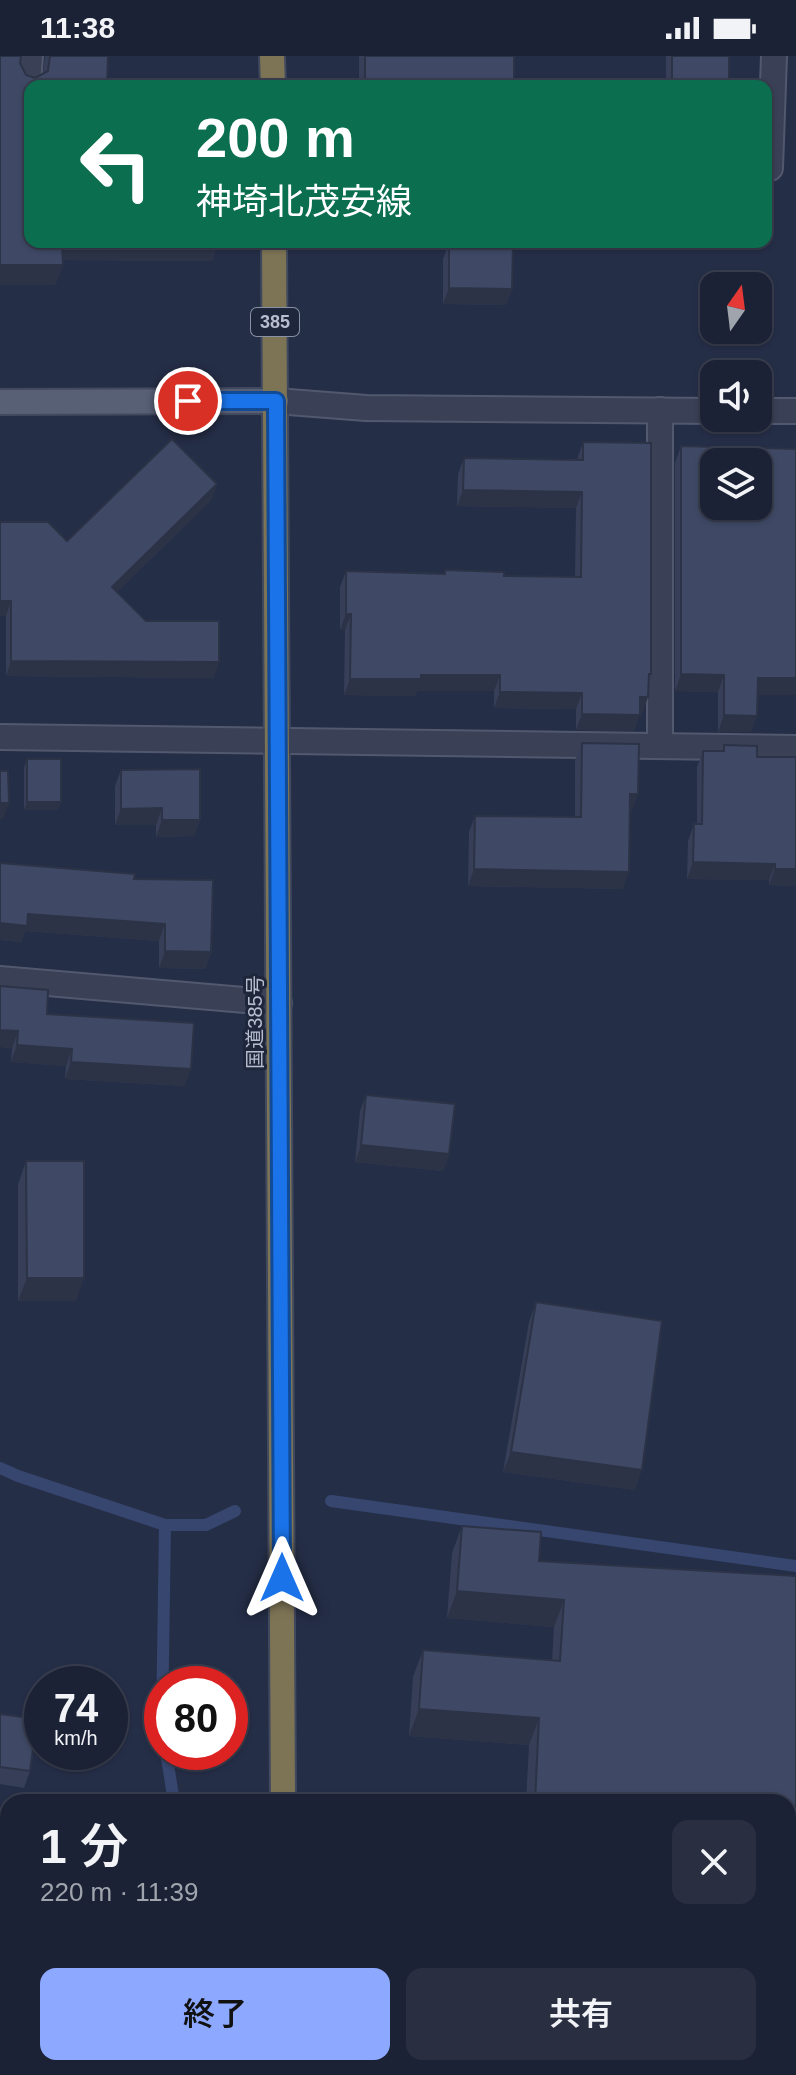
<!DOCTYPE html>
<html lang="ja">
<meta charset="utf-8">
<style>
body{margin:0;font-family:Helvetica,"Noto Sans JP",sans-serif;background:#292f41;color:#f1f3f6;height:100vh;display:flex;flex-direction:column;font-size:30px;white-space:nowrap}
*{box-sizing:border-box;margin:0}
p{font-size:26px;color:#a0a4ad}
.icon{flex:none;width:44px;height:44px;fill:none;stroke:currentColor;stroke-width:2;stroke-linecap:round;stroke-linejoin:round}
.map{position:relative;flex:1;overflow:hidden}
.sheet{position:absolute;left:0px;top:1738px;width:796px;height:282px;display:flex;flex-direction:column;background:#1c2235;border-radius:24px 24px 0 0;box-shadow:0 2px 6px #0004,0 0 0 2px #3a3f50}
.sheet>*{flex:none}
.top-card{position:absolute;left:24px;top:24px;width:748px;height:168px;border-radius:16px;box-shadow:0 2px 6px #0004,0 0 0 2px #3a3f50;background:#0b6e4f;color:#fff;overflow:hidden}
.needle{width:52px;rotate:14deg}
.controls{position:absolute;left:700px;top:216px;display:grid;gap:16px}
.controls a{display:grid;place-items:center;width:72px;height:72px;border-radius:16px;background:#1c2235;box-shadow:0 2px 6px #0004,0 0 0 2px #3a3f50;font-size:40px}
.speed{position:absolute;left:24px;top:1610px;display:flex;gap:16px;font-size:40px;font-weight:700;text-align:center}
.speed>*{display:grid;place-content:center;width:104px;height:104px;border-radius:50%;background:#1c2235;box-shadow:0 2px 6px #0004,0 0 0 2px #3a3f50;line-height:1}
.speed small{font-size:20px;font-weight:400}
.speed .limit{border:12px solid #d22;background:#fff;color:#111}
.pin{position:absolute;display:grid;place-items:center;width:68px;height:68px;color:#fff;margin:-34px;border:4px solid #fff;border-radius:50%;box-shadow:0 2px 8px #0007}
.me{position:absolute;width:88px;margin:-44px;rotate:0deg;stroke-linejoin:round;filter:drop-shadow(0 0 6px #0008)}
.turn{display:flex;align-items:center;gap:28px;height:168px;padding:0 40px;font-size:36px}
.turn .icon{width:104px;height:104px;stroke-width:2.5}
.turn b{display:block;font-size:56px;line-height:68px}
.round{display:grid;place-items:center;flex:none;width:84px;height:84px;border-radius:16px;background:#292f41}
.overview{display:flex;align-items:center;justify-content:space-between;height:136px;padding:0 40px}
h1{font-size:48px;font-weight:600;line-height:60px}
.action{display:flex;gap:16px;margin-top:auto;padding:16px 40px}
.action a{flex:1;height:92px;border-radius:16px;background:#8da8ff;color:#111;font-size:32px;font-weight:600;line-height:92px;text-align:center}
.action a+a{background:#292f41;color:#f1f3f6}
.status{display:flex;justify-content:space-between;align-items:center;height:56px;padding:0 40px;background:#1c2235;direction:ltr}
.status svg{height:22px;fill:currentColor}
.map>svg:first-child{display:block}
.lines{fill:none;stroke-linecap:round;stroke-linejoin:round}
.stream{stroke:#37466f;stroke-width:12}
.minor-casing{stroke:#52596e;stroke-width:28}
.major-casing{stroke:#434a5f;stroke-width:28}
.highway-casing{stroke:#41495e;stroke-width:28}
.minor{stroke:#3a4156;stroke-width:24}
.major{stroke:#586076;stroke-width:24}
.highway{stroke:#7d7456;stroke-width:24}
.wall{fill:#363f57}
.shaded-wall{fill:#2c3347}
.building{fill:#3f4965;stroke:#2c3347;stroke-width:2;fill-rule:evenodd}
.route-casing{stroke:#114b97;stroke-width:20}
.route{stroke:#1a73e8;stroke-width:14}
.labels{text-anchor:middle;stroke-width:6;stroke-linejoin:round;paint-order:stroke}
.shield{fill:#1e263c;stroke:#8a90a3;stroke-width:2}
.shield-label{font-size:18px;font-weight:bold;fill:#b8bdcf}
.street-label{font-size:20px;fill:#b8bdcf;stroke:#1e263c}
</style>
<div class="status"><b>11:38</b><svg viewBox="0 0 49 12"><path d="M0 12V9h3v3zM5 12V6h3v6zM10 12V3h3v9zM15 12V0h3v12zM26 1h20v11H26zM47 4h2v5h-2z"/></svg></div>
<div class="map">
<svg width="796" height="2019" viewBox="0 0 796 2019">
<rect width="100%" height="100%" fill="#252e47"/>
<g class="lines">
<!-- stream -->
<g class="stream">
<polyline points="0,1412 18,1420 165,1469 206,1469 235,1455"/>
<polyline points="331,1445 796,1510"/>
<polyline points="162,1669 165,1469"/>
<polyline points="166,1696 174,1746"/>
<polyline points="795,1992 796,1984"/>
<polyline points="195,2012 195,2019"/>
</g>
<!-- minor casing -->
<g class="minor-casing">
<g id="minor">
<polyline points="28,27 30,0"/>
<polyline points="770,112 774,0"/>
<polyline points="276,345 366,352 714,355"/>
<polyline points="758,355 796,355"/>
<polyline points="0,681 796,692"/>
<polyline points="660,690 660,354"/>
<polyline points="0,923 279,947"/>
</g>
</g>
<!-- major casing -->
<g class="major-casing">
<g id="major">
<polyline points="0,346 276,345"/>
<polyline points="498,2012 576,2019"/>
</g>
</g>
<!-- highway casing -->
<g class="highway-casing">
<g id="highway">
<polyline points="272,0 273,30"/>
<polyline points="274,186 283,1746"/>
<polyline points="284,2019 284,2012"/>
</g>
</g>
<!-- minor -->
<use href="#minor" class="minor"/>
<!-- major -->
<use href="#major" class="major"/>
<!-- highway -->
<use href="#highway" class="highway"/>
</g>
<!-- wall -->
<g class="wall">
<polygon points="0,0 21,0 20,7 26,19 35,22 43,18 45,0 108,0 107,30 30,30 30,186 218,186 212,205 63,204 63,209 55,229 0,229"/>
<rect x="359" y="0" width="155" height="30"/>
<rect x="666" y="0" width="63" height="30"/>
<polygon points="449,186 512,233 506,249 443,248 443,203"/>
<polygon points="583,386 651,618 643,657 640,657 634,675 576,674 576,653 494,652 494,635 417,635 415,640 344,639 345,574 340,574 340,531 346,515 444,517 445,514 504,520 575,521 576,452 457,450 458,418 464,402 577,404"/>
<polygon points="681,390 758,639 751,676 718,676 718,636 675,635 675,407"/>
<polygon points="217,428 211,444 117,536 146,565 214,622 6,620 6,560 0,560 0,466 67,485"/>
<polygon points="582,687 632,755 630,754 623,833 468,830 469,776 475,760 575,761 575,704"/>
<polygon points="724,689 757,701 796,830 769,829 769,824 687,823 688,785 694,768 697,768 697,711 703,695 722,695"/>
<polygon points="27,703 58,754 24,754 24,712"/>
<polygon points="121,714 200,764 194,780 156,781 156,769 115,769 115,730"/>
<polygon points="0,807 134,823 211,896 205,913 159,912 159,885 25,875 21,886 0,884"/>
<polygon points="0,930 47,958 185,1030 65,1023 66,1010 11,1006 12,992 0,991"/>
<polygon points="366,1039 449,1098 443,1115 355,1106 360,1055"/>
<polygon points="26,1105 76,1245 18,1245 18,1128"/>
<polygon points="536,1246 635,1434 503,1416 529,1266"/>
<polygon points="462,1470 539,1505 796,1520 789,1940 788,1746 526,1746 529,1689 409,1680 413,1621 423,1594 552,1605 554,1571 447,1562 452,1497"/>
<polygon points="0,1658 30,1715 24,1732 0,1728"/>
</g>
<!-- shaded-wall -->
<g class="shaded-wall">
<polygon points="62,186 218,186 212,205 55,204"/>
<polygon points="625,186 698,186 697,190 624,189"/>
<polygon points="0,209 63,209 55,229 0,229"/>
<polygon points="449,232 512,233 506,249 443,248"/>
<polygon points="217,428 211,444 107,546 112,531"/>
<polygon points="463,434 582,436 576,452 457,450"/>
<polygon points="0,545 11,545 6,560 0,560"/>
<polygon points="346,558 351,558 345,574 340,574"/>
<polygon points="11,605 219,606 214,622 6,620"/>
<polygon points="681,618 724,619 718,636 675,635"/>
<polygon points="421,619 500,619 494,635 417,635 415,640 344,639 350,623"/>
<polygon points="758,622 796,622 796,639 752,639"/>
<polygon points="500,636 582,637 576,653 494,652"/>
<polygon points="640,641 648,641 643,657 634,657"/>
<polygon points="582,658 640,659 634,675 576,674"/>
<polygon points="724,659 757,660 751,676 718,676"/>
<polygon points="630,738 638,738 632,755 624,754"/>
<polygon points="27,746 61,746 58,754 24,754"/>
<polygon points="0,747 9,747 3,763 0,763"/>
<polygon points="162,752 156,769 115,769 121,753"/>
<polygon points="162,764 200,764 194,780 156,781"/>
<polygon points="693,806 775,808 769,824 687,823"/>
<polygon points="474,813 629,816 623,833 468,830"/>
<polygon points="775,813 796,813 796,830 769,829"/>
<polygon points="28,858 165,868 159,885 25,875 21,886 0,884 0,867"/>
<polygon points="165,895 211,896 205,913 159,912"/>
<polygon points="0,974 18,975 12,992 0,991"/>
<polygon points="17,989 72,993 66,1010 11,1006"/>
<polygon points="71,1006 191,1013 185,1030 65,1023"/>
<polygon points="361,1089 449,1098 443,1115 355,1106"/>
<polygon points="27,1222 84,1222 76,1245 18,1245"/>
<polygon points="511,1396 642,1414 635,1434 503,1416"/>
<polygon points="457,1535 564,1544 554,1571 447,1562"/>
<polygon points="419,1653 539,1662 529,1689 409,1680"/>
<rect x="0" y="1903" width="8" height="15"/>
<polygon points="793,1913 796,1913 796,1941 789,1940 788,1944 788,1925"/>
</g>
<!-- building -->
<g class="building">
<polygon points="0,0 21,0 20,7 26,19 35,22 48,15 50,0 108,0 107,30 30,30 30,186 62,186 63,209 0,209"/>
<rect x="365" y="0" width="149" height="30"/>
<rect x="672" y="0" width="57" height="30"/>
<polygon points="449,186 513,188 512,233 449,232"/>
<polygon points="172,383 217,428 112,531 146,565 219,565 219,606 11,605 11,545 0,545 0,466 48,466 67,485"/>
<polygon points="583,386 651,387 651,618 649,618 648,641 640,641 640,659 582,658 582,637 500,636 500,619 421,619 421,623 350,623 351,558 346,558 346,515 445,518 445,514 504,516 504,520 581,521 582,436 463,434 464,402 583,404"/>
<path d="M681,390L796,393V622H758L757,660L724,659V619L681,618ZM714,406H758V450H714Z"/>
<polygon points="582,687 639,688 638,738 630,738 629,816 474,813 475,760 581,761"/>
<polygon points="724,689 757,690 757,701 796,701 796,813 775,813 775,808 693,806 694,768 702,768 703,695 724,695"/>
<rect x="27" y="703" width="34" height="43"/>
<polygon points="200,713 200,764 162,764 162,752 121,753 121,714"/>
<polygon points="0,715 8,715 9,747 0,747"/>
<polygon points="0,807 135,818 134,823 213,824 211,896 165,895 165,868 28,858 27,870 0,867"/>
<polygon points="0,930 48,934 47,958 194,967 191,1013 71,1006 72,993 17,989 18,975 0,974"/>
<polygon points="366,1039 455,1048 449,1098 361,1089"/>
<polygon points="26,1105 84,1105 84,1222 27,1222"/>
<polygon points="536,1246 662,1265 642,1414 511,1396"/>
<polygon points="462,1470 541,1476 539,1505 796,1520 796,1913 793,1913 791,1934 788,1934 788,1746 535,1746 539,1662 419,1653 423,1594 560,1605 564,1544 457,1535"/>
<polygon points="0,1658 37,1663 30,1715 0,1711"/>
<polygon points="0,1784 8,1786 8,1903 0,1903"/>
<polygon points="0,1990 8,1990 8,2012 43,2012 43,2019 0,2019"/>
</g>
<g class="lines">
<!-- route casing -->
<g class="route-casing">
<polyline id="route" points="188,345 276,345 282,1522"/>
</g>
<!-- route -->
<use href="#route" class="route"/>
</g>
<g class="labels">
<!-- shield labels -->
<rect class="shield" x="251" y="252" width="48" height="28" rx="6"/>
<g class="shield-label">
<text x="275" y="272">385</text>
</g>
<!-- street labels -->
<g class="street-label">
<text transform="translate(255 966) rotate(-90)" y="7">国道385号</text>
</g>
</g>
</svg>
<div class="controls">
<a><svg class="needle" viewBox="-14 -14 28 28"><path d="M0-13l5 13h-10z" fill="#e53935"/><path d="M0 13l5-13h-10z" fill="#a0a4ad"/></svg></a>
<a><svg class="icon" aria-label="sound" viewBox="0 0 24 24"><path d="M4 9h4l5-4v14l-5-4H4zM17 9q2 3 0 6"/></svg></a>
<a><svg class="icon" aria-label="layers" viewBox="0 0 24 24"><path d="M12 4l9 5-9 5-9-5zM3 14l9 5 9-5"/></svg></a>
</div>
<div class="speed"><div>74<small>km/h</small></div><div class="limit">80</div></div>
<div class="pin" style="left:188px;top:345px;background:#d93025"><svg class="icon" aria-label="arrive" viewBox="0 0 24 24"><path d="M6 21V4h12l-3 4 3 4H6"/></svg></div>
<svg class="me" style="left:282px;top:1522px" viewBox="-20 -20 40 40"><path d="M0-17L14 15 0 8-14 15z" fill="#1a73e8" stroke="#fff" stroke-width="4"/></svg>
<div class="top-card">
<div class="turn"><svg class="icon" aria-label="left" viewBox="0 0 24 24"><path d="M17 20v-9H6M10 6l-5 5 5 5"/></svg><div><b>200 m</b>神埼北茂安線</div></div>
</div>
<section class="sheet">
<div class="overview"><div><h1>1 分</h1><p>220 m · 11:39</p></div><a class="round"><svg class="icon" aria-label="close" viewBox="0 0 24 24"><path d="M6 6l12 12M18 6L6 18"/></svg></a></div>
<div class="action"><a>終了</a><a>共有</a></div>
</section>
</div>
